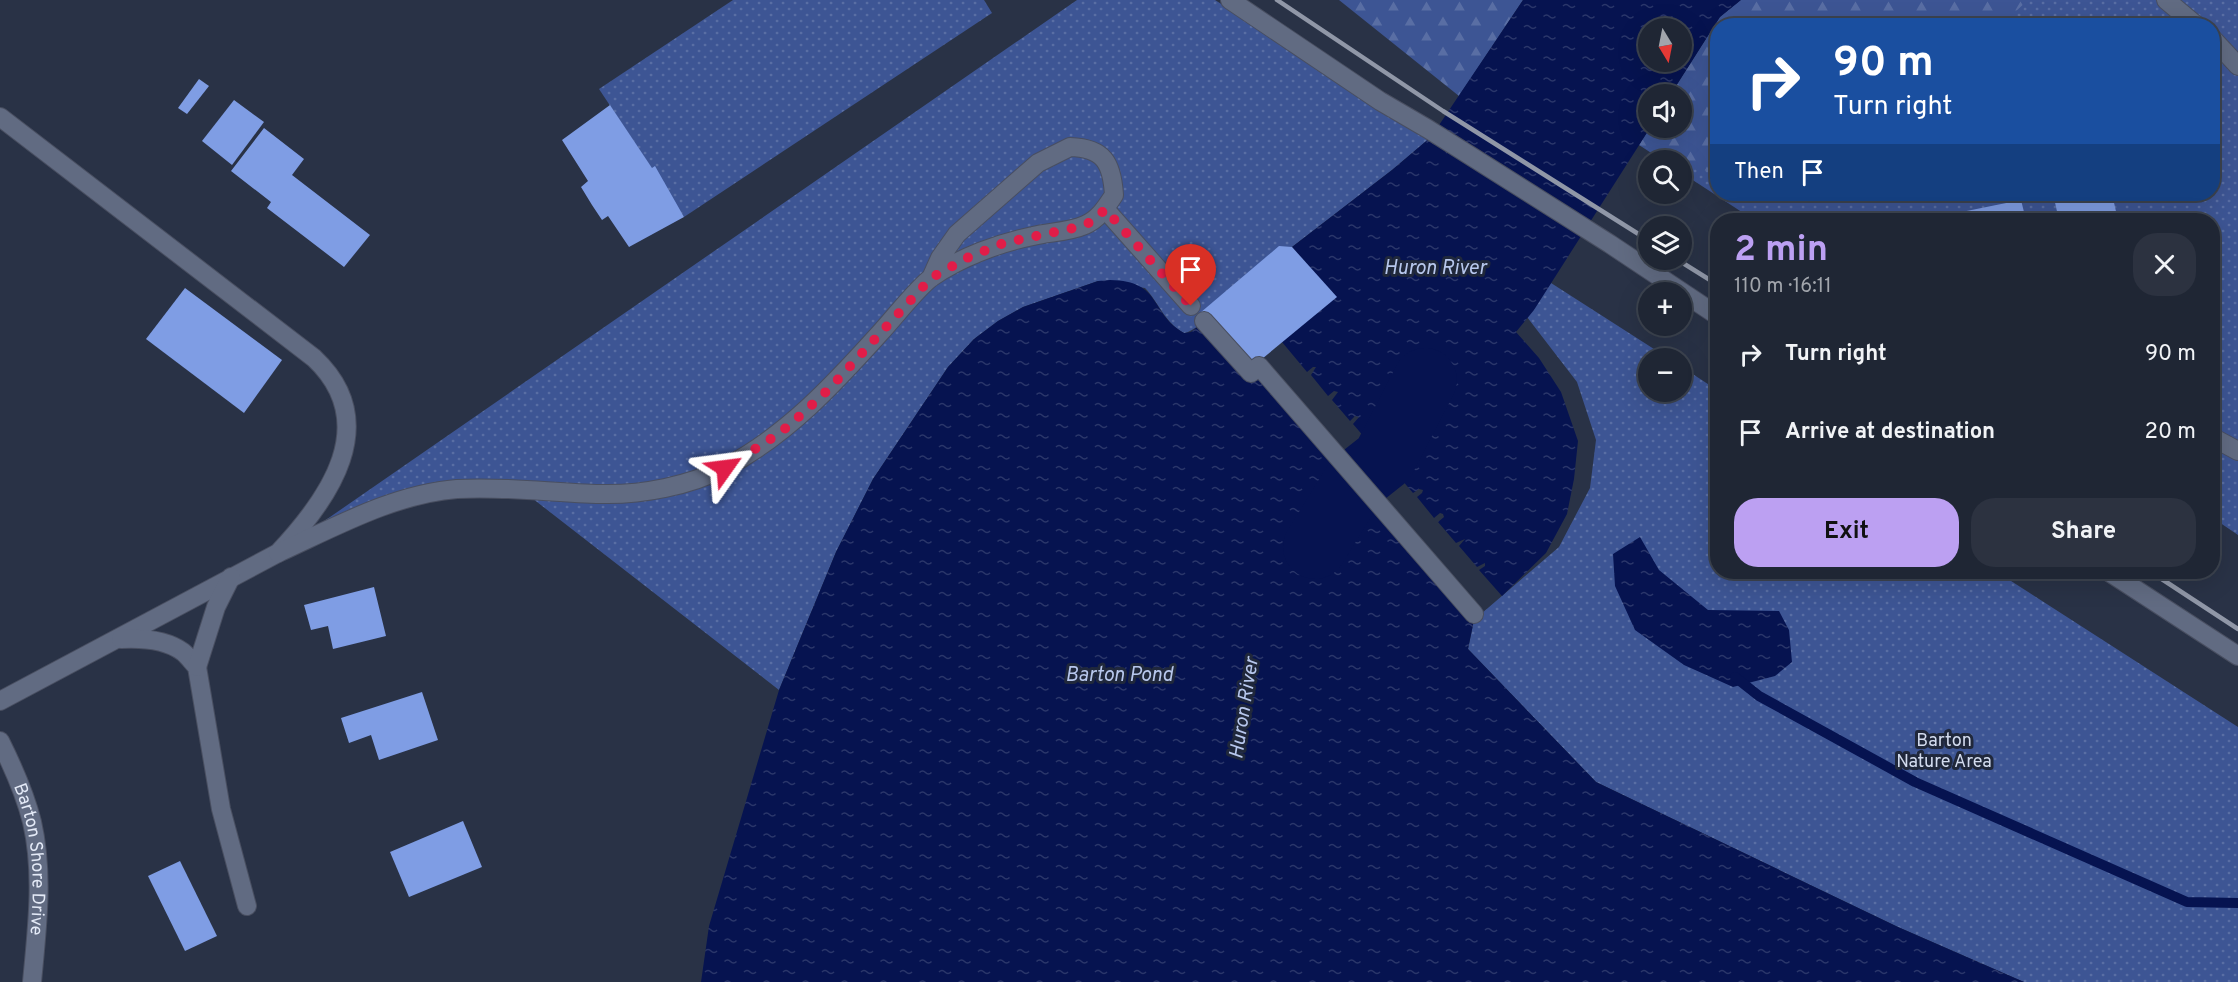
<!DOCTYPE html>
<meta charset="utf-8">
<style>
body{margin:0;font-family:Overpass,sans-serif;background:#2c3240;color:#f1f3f6;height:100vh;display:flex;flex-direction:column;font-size:22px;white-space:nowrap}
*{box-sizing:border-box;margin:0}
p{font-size:20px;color:#a1a5ac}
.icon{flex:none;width:33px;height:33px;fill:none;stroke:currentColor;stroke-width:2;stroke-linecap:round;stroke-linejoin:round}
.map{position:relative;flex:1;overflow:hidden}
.drawer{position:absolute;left:1710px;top:213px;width:510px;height:366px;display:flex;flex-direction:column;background:#1f2634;border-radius:24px;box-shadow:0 6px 24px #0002,0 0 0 2px #3c434f}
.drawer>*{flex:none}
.guide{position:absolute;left:1710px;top:18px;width:510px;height:183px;border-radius:24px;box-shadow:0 6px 24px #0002,0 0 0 2px #3c434f;background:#1a4fa0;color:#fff;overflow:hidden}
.needle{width:39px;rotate:170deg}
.controls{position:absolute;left:1638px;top:18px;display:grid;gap:12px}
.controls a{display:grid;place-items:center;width:54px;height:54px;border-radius:50%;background:#1f2634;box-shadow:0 6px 24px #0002,0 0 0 2px #3c434f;font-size:30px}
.pin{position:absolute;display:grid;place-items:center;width:51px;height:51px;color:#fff;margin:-62px -26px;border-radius:50% 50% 50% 0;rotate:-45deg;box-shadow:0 0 6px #0007}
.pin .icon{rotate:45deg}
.me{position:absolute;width:66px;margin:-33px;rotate:59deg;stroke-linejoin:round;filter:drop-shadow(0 0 4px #0008)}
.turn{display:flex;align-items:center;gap:21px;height:126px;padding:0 24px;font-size:27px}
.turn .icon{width:78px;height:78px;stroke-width:2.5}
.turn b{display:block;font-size:42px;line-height:51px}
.then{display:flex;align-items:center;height:57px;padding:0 24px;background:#0003;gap:12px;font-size:22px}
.round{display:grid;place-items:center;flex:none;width:63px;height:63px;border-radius:24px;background:#2c3240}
.head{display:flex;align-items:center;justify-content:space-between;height:102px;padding:0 24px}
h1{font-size:36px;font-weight:700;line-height:45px;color:#bca0f2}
.action{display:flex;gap:12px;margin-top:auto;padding:12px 24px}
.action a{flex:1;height:69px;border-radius:24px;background:#bca0f2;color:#111;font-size:24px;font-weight:700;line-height:69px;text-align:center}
.action a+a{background:#2c3240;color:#f1f3f6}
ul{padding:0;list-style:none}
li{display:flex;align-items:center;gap:18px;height:78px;padding:0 24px}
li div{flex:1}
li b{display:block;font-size:22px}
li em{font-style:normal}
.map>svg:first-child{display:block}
.green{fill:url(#green-dots);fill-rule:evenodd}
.forest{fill:url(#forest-firs)}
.water{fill:url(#water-ripples);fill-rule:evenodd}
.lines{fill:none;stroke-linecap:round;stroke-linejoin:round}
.stream{stroke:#061350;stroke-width:10}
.river{stroke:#061350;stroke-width:64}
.building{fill:#7f9de4}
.minor-casing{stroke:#494f61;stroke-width:20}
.minor{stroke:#616b82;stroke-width:18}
.rail{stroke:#9097a7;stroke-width:4.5}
.route{stroke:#e11d48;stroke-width:10;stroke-dasharray:0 18}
.labels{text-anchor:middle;stroke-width:6;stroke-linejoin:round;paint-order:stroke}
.park-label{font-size:18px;fill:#d3dcef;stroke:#20283b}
.street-label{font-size:18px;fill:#e4eaf7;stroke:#20283b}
.water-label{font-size:20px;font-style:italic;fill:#b7c7ed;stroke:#20283b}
</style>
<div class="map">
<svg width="2238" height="982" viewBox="0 0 2238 982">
<defs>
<pattern id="green-dots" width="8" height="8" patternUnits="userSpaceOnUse" patternTransform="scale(1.5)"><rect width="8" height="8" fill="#3d5594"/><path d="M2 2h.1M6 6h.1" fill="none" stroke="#596ea4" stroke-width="1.8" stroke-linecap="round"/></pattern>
<pattern id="forest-firs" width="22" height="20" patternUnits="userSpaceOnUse" patternTransform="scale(1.5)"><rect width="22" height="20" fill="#3d5594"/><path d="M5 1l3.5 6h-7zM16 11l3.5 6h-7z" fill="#596ea4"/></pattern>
<pattern id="water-ripples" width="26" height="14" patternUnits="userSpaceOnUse" patternTransform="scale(1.5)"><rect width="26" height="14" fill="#061350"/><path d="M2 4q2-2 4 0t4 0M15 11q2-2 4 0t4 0" fill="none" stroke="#2a366a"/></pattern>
</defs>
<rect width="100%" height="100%" fill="#293246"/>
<!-- green -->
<g class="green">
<polygon points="733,0 984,0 992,13 684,217 599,89"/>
<path d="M1077,0H1215L1431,137L1392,170L1292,247H1279C1265,261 1199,334 1184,333C1165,323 1159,303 1145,288L1098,281L1023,307L998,321L974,339L948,367L873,479L836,552L779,690L519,488L455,489L278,553Z"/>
<path d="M1741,0H2238V535L2213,518L2212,220H1754L1682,173V160H1662L1639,145L1650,128H1682V94H1671L1720,17ZM1718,26H2212V194H1718Z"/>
<polygon points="1551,283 1668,358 1648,358 1648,392 1682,392 1682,367 1717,390 1718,572 1997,572 2238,727 2238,982 2024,982 1898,927 1596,782 1468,649 1474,620 1559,547 1590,488 1596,440 1577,382 1527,317"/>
</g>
<!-- forest -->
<g class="forest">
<polygon points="1339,0 1523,0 1459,96"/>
<polygon points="1741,0 2028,0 2001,25 1718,26 1717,175 1639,145 1650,128 1682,128 1682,94 1671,94 1720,17"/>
</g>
<!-- water -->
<g class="water">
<path d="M1523,0H1741L1720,17L1671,94H1648L1650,128L1534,310L1516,332L1539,358L1561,392L1578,441L1574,479L1567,514L1546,553L1502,596L1479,570L1485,566V563L1477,567L1459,546L1465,539L1456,543L1438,522L1444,517L1443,514L1440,513L1434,518L1417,497L1422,493L1423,490L1419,489L1413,493L1395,472L1401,465H1398L1393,469L1374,448L1380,441L1371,445L1353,424L1359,417L1355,416L1350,421L1332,400L1338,392L1334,391L1328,396L1311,375L1316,367H1313L1307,372L1282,342L1336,297L1292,247L1392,170L1431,137ZM1648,28H1682V62H1648Z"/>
<path d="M1110,280C1163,281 1149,313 1184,333L1191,332L1207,319L1474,620L1468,649L1596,782L1898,927L2024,982H701L709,926L779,690L836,552L873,479L948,367L974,339L998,321L1023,307L1098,281Z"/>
<polygon points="1640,537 1659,570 1708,610 1779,611 1789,630 1792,662 1775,676 1733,687 1684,665 1635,630 1615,586 1613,554"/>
</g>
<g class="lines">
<!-- stream -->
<polyline class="stream" points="1735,677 1759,696 1915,782 2187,902 2238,903"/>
<!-- river -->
<polyline class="river" points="1315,547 1355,482 1384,459 1425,380"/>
</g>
<!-- building -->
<g class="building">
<polygon points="199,79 209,86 187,114 178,108"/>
<polygon points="234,100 264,122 232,165 202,141"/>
<polygon points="610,105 652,168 655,166 684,217 629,247 608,216 602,220 592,205 581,187 588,181 562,140"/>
<polygon points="264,128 304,159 292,175 370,235 344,267 267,208 271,202 231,171"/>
<polygon points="2053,194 2112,194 2118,220 2059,220"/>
<polygon points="2021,200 2026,220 1928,220 1927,219"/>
<polygon points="1279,246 1292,247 1337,297 1251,368 1200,313"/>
<polygon points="185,288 282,360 244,413 146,339"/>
<polygon points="374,587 386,636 333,649 328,626 311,630 304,605"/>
<polygon points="422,692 438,740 379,760 371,735 349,743 341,718"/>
<polygon points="463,821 482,867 409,897 390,852"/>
<polygon points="180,861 217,936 185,951 148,876"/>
</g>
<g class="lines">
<!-- minor casing -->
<g class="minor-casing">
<g id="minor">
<polyline points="1230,0 1380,101 1428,129 1610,244 1718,316"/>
<polyline points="2166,0 2197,26"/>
<polyline points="2212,38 2238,66"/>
<path d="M0,117L314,358C383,423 329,499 278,553L0,701"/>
<polyline points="1105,209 1191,306"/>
<polyline points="1204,321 1251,373 1259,366 1474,614"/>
<polyline points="2212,437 2238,451"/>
<path d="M278,553C335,527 394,494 457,489C506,486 553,493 601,494C642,495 689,486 726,467C787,435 834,384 880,333C894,318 917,288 932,277C961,257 999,243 1033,236C1050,232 1069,232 1085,225C1099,219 1106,207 1114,195C1112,163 1104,148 1070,147L1038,163L957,234L940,258L931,278"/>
<polyline points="2109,572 2238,656"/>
<path d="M121,639C141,638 167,640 183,652C188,656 192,662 197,667L221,809L247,906"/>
<polyline points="197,667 216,607 231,577"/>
<path id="s1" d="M0,741C13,767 25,794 32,822C44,874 37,929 32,982"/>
</g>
</g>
<!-- minor -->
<use href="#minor" class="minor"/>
<!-- rail -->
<g class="rail">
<polyline points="1277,0 1443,111 1648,240"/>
<polyline points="1678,260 1718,285"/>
<polyline points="2151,572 2238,629"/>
</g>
</g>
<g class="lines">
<!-- route -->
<polyline class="route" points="725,468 780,433 802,414 830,388 931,278 969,257 1004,243 1083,226 1096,219 1105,209 1191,306"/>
</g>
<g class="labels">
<!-- park labels -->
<g class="park-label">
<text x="1944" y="746">Barton<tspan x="1944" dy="21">Nature Area</tspan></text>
</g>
<!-- street labels -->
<g class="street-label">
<text dy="6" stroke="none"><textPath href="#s1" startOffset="124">Barton Shore Drive</textPath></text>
</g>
<!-- water labels -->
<g class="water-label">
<text x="1435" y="274">Huron River</text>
<text x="1119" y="681">Barton Pond</text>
<text transform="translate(1243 708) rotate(-81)" y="7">Huron River</text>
</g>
</g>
</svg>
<div class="controls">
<a><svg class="needle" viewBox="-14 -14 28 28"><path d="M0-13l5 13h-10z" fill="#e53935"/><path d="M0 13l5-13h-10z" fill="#a1a5ac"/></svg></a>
<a><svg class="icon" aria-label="sound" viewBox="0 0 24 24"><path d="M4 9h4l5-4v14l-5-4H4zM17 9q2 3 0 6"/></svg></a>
<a><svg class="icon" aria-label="search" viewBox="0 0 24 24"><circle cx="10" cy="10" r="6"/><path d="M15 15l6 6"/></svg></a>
<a><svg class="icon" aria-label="layers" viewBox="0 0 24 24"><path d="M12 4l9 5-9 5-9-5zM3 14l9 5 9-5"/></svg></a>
<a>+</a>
<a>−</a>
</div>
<div class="pin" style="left:1191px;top:306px;background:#d93025"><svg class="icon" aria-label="arrive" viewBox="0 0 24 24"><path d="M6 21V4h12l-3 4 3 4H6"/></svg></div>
<svg class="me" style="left:725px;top:468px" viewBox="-20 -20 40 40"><path d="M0-17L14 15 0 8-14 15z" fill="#e11d48" stroke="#fff" stroke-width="4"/></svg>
<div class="guide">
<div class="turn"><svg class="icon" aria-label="right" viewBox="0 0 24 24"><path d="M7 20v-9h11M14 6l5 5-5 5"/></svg><div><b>90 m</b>Turn right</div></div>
<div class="then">Then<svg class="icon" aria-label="arrive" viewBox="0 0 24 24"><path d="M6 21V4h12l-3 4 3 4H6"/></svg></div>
</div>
<section class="drawer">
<div class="head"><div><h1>2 min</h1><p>110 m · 16:11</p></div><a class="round"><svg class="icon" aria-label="close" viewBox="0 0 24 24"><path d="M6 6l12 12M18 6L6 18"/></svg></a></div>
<ul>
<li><svg class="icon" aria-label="right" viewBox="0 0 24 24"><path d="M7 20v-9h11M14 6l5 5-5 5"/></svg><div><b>Turn right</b></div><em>90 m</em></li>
<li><svg class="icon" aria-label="arrive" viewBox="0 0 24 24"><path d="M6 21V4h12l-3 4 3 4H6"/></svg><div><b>Arrive at destination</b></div><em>20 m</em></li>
</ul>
<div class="action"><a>Exit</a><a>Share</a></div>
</section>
</div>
